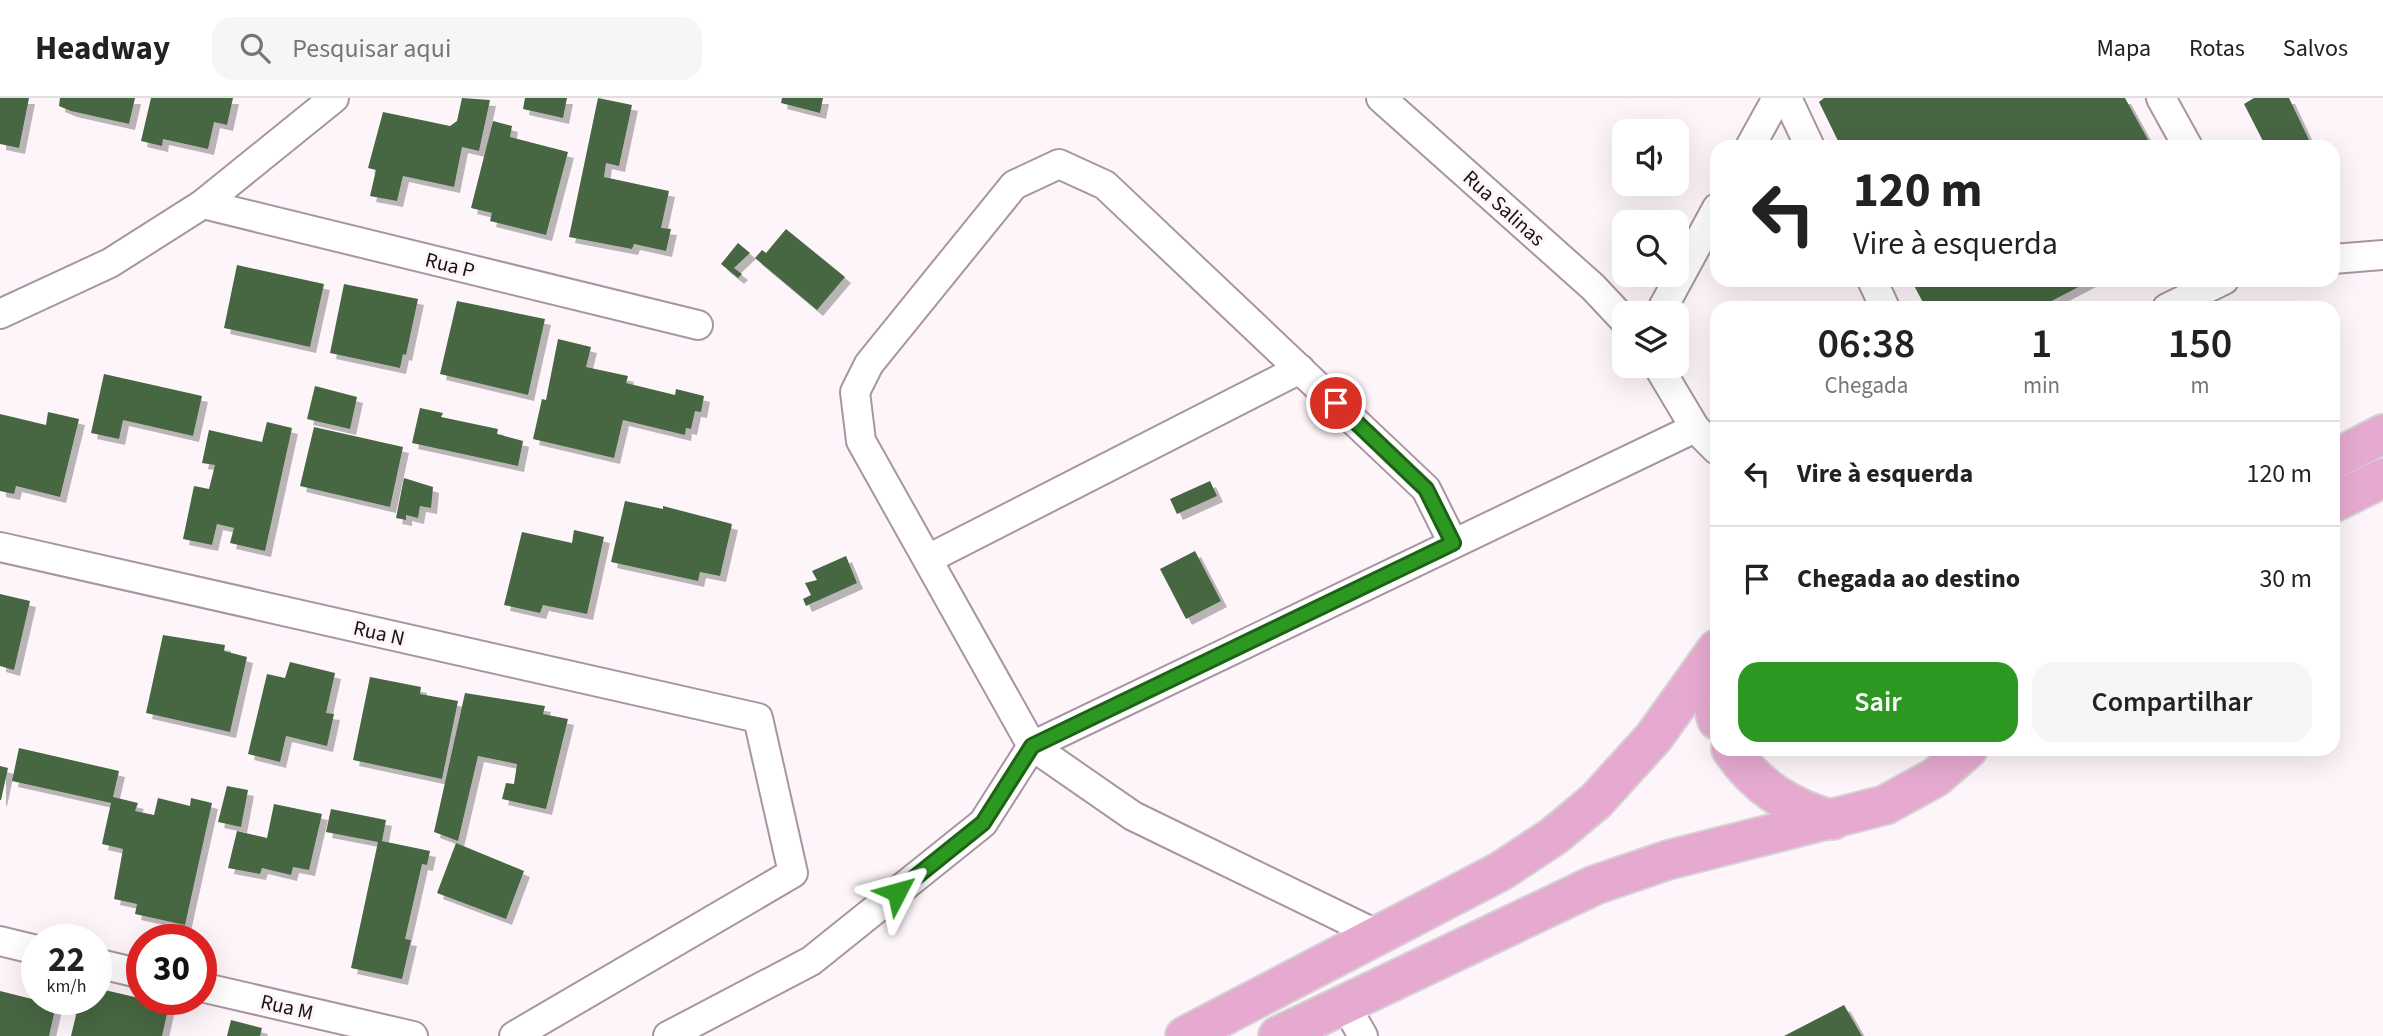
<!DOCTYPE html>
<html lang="pt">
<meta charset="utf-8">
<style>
body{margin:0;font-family:"Source Sans 3",sans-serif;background:#f6f6f6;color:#222;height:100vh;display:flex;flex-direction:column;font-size:26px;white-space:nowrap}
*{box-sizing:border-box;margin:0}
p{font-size:23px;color:#767676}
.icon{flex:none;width:38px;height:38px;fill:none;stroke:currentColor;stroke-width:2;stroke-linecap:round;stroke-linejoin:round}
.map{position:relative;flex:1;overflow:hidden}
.side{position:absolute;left:1710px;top:203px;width:630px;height:455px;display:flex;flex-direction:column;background:#fff;border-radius:21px;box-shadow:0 7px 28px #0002}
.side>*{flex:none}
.hud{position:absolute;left:1710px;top:42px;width:630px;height:147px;border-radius:21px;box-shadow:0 7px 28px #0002;background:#fff;color:#222;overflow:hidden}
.buttons{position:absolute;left:1612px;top:21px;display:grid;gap:14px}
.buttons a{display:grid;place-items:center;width:77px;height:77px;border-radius:14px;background:#fff;box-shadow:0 7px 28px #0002;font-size:35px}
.speed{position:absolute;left:21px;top:826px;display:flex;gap:14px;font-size:35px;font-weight:700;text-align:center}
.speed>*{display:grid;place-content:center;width:91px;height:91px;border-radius:50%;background:#fff;box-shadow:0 7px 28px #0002;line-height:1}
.speed small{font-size:18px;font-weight:400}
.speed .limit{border:10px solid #d22;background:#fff;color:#111}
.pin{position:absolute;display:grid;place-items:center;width:60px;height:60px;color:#fff;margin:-30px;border:4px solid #fff;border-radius:50%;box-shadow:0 2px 7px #0007}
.me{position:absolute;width:77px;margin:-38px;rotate:51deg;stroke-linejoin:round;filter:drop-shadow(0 0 5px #0008)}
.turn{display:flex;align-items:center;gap:24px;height:147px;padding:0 28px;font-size:32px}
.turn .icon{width:91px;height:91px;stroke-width:2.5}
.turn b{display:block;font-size:49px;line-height:60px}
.eta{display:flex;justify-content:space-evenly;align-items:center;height:119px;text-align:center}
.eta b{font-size:42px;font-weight:600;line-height:49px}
.button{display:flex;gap:14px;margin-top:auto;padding:14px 28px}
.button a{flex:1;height:80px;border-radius:21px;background:#2c9721;color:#fff;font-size:28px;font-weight:600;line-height:80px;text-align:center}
.button a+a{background:#f6f6f6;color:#222}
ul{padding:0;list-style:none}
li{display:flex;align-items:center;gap:21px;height:105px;padding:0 28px;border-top:2px solid #e0e0e0}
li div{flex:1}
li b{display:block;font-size:26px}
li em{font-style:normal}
header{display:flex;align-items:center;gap:42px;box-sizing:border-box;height:98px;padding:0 35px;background:#fff;border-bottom:2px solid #e0e0e0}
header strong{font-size:33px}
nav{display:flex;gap:38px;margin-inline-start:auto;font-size:24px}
.search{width:490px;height:63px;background:#f6f6f6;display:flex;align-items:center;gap:18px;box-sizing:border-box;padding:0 24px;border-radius:21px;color:#767676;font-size:26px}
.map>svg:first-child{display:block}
.building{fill:#476643;filter:url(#shadow)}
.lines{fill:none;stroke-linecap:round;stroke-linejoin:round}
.street-casing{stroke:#a995a0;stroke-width:32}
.primary-casing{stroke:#d5d4d5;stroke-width:42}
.street{stroke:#fff;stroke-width:28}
.primary{stroke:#e6aad0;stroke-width:38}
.route-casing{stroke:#1d6215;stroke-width:18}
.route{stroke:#2c9721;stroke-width:12}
.labels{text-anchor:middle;stroke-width:7;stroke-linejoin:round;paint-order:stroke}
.street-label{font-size:21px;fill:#181115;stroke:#fef5fa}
</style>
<header>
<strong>Headway</strong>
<div class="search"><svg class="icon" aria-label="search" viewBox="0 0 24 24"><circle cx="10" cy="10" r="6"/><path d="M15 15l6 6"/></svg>Pesquisar aqui</div>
<nav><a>Mapa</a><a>Rotas</a><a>Salvos</a></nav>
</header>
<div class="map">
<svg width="2383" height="938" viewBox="0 0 2383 938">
<defs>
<filter id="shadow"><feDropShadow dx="6" dy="6" stdDeviation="0" flood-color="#0004"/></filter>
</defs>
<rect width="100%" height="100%" fill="#fef5fa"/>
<!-- building -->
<g class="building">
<polygon points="0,0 29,0 19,50 0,46"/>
<polygon points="60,0 135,0 129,26 71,13 59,8"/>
<polygon points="151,0 233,0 227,27 214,24 208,51 163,41 162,48 141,43"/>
<polygon points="462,0 490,2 479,53 462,49 454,89 403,78 397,103 370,98 376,72 368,70 383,14 450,28 457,23"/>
<polygon points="525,0 567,0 563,20 523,11"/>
<polygon points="598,0 632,7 619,68 606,65 604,79 669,93 661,130 671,131 666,153 634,146 632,151 569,139"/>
<polygon points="782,0 823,0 820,15 781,5"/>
<polygon points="1824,0 2125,0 2152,49 1841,49 1819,4"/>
<polygon points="2254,0 2289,0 2310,44 2300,49 2266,49 2244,6"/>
<polygon points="493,23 512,28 510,39 568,54 546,137 490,123 492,115 471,110"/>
<polygon points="786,131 845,179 817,212 755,160 762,152 766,155"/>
<polygon points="738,145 750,155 734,170 742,176 738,180 721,166"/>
<polygon points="237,167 324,186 310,249 224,230"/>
<polygon points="1911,182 2092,182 2038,210 1926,210"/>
<polygon points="344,186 418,201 406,257 403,256 400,270 330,255"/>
<polygon points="457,203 545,221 528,297 440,276"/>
<polygon points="558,241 591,249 586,269 628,278 626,285 675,297 676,291 704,298 701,314 695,313 691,331 686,330 685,337 623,322 614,360 533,341 542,301 546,302"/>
<polygon points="104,276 202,298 193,338 123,322 119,341 91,335"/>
<polygon points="315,288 357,299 350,331 307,321"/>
<polygon points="420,310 443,315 441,319 498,331 497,336 523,343 518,368 412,345"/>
<polygon points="48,314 79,321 60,399 16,388 14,396 0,393 0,316 46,327"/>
<polygon points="267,324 292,330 265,453 230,445 234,430 217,426 212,447 183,441 194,388 209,391 215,367 202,365 209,332 262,344"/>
<polygon points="314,329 403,349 390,409 300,388"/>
<polygon points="404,380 433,389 431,410 420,408 418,420 406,417 406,422 396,420"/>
<polygon points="1210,383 1217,398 1177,416 1170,401"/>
<polygon points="625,403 663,411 663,408 732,426 720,478 700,474 698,483 611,464"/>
<polygon points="574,432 604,439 587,516 543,507 540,515 504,507 522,434 572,445"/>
<polygon points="1195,453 1221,503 1186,521 1160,471"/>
<polygon points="846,458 857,485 806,508 803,501 811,497 805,485 817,482 812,473"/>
<polygon points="0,496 30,503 14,572 0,568"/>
<polygon points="163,537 225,547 224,553 247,559 230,634 146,615"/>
<polygon points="290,564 335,575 326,615 334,616 327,648 286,638 280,664 248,656 267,576 285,580"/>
<polygon points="370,579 421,589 420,596 458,603 442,681 353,662"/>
<polygon points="465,595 545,608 543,616 568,621 546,711 502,701 506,685 514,686 517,666 478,658 458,743 434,734"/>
<polygon points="19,650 119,673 113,699 138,705 135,713 154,717 158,700 190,708 191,700 212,705 185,827 135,816 137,806 114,801 123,751 102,746 111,705 12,683"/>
<polygon points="0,668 8,670 1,702 0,702"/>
<polygon points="227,688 248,692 241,729 218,724"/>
<polygon points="274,706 322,716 309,772 293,769 291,777 262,770 260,776 228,770 237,733 267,740"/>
<polygon points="331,711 386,722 382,743 430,753 427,767 422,766 405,841 411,842 402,881 351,870 378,744 326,734"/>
<polygon points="456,745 524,773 506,821 437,795"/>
<polygon points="96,890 169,907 162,938 71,938 77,913 69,911 71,901 96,901"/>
<polygon points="0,893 56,907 49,938 0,938"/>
<polygon points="1844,907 1862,938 1784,938"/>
<polygon points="231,922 262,930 260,938 227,938"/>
</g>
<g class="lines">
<!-- street casing -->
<g class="street-casing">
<g id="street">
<polyline points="1381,0 1593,189 1624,222"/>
<polyline points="1787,0 1810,49"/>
<polyline points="2161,0 2188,49"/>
<polyline points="1750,49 1777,0"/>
<polyline points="203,106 698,227"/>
<polyline points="2333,161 2383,157"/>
<polyline points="1872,182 1885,210"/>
<polyline points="2167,210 2224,182"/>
<polyline points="1660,215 1717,110"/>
<polyline points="0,216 110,165 203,106 334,0"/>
<polyline points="1658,268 1695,330 1717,352"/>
<polyline points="0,449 758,620 793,775 514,938"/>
<polyline points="928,461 1300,271"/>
<polyline points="1378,837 1133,718 1032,648 861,343 855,294 869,266 1014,87 1059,66 1105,87 1426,391 1453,445"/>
<polyline points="0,843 37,852"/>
<polyline points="96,865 142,876"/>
<polyline points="201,889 413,938"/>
<polyline points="1344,905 1363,938"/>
<polyline points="668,938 811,863 983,725 1032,648 1695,330"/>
</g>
</g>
<!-- primary casing -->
<g class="primary-casing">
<g id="primary">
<polyline points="2333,362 2383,336"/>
<polyline points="2333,405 2383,380"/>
<polyline points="1708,565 1709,593 1717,622"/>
<path d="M1731,651C1756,689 1790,710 1833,722"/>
<polyline points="1185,938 1501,773 1554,738 1596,703 1654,639 1717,551"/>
<polyline points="1278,938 1595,787 1668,762 1885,707 1936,679 1968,651"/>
</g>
</g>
<!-- street -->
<use href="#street" class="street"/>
<!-- primary -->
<use href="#primary" class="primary"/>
</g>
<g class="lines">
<!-- route casing -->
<g class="route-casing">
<polyline id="route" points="897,794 983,725 1032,648 1453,445 1426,391 1336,305"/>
</g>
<!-- route -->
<use href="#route" class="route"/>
</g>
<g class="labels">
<!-- street labels -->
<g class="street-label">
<text transform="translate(1504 110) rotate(42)" y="7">Rua Salinas</text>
<text transform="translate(450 167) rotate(14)" y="7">Rua P</text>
<text transform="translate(379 535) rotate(13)" y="7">Rua N</text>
<text transform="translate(287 909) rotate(13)" y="7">Rua M</text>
</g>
</g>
</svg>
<div class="buttons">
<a><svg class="icon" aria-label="sound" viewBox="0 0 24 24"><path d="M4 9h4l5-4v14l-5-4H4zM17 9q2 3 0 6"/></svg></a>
<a><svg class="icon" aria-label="search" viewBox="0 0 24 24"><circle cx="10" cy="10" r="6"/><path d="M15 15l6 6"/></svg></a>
<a><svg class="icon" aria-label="layers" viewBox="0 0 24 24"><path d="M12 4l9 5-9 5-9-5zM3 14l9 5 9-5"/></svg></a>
</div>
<div class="speed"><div>22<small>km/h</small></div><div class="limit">30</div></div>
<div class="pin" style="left:1336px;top:305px;background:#d93025"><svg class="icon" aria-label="arrive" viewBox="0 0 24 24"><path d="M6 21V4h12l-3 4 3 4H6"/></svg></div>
<svg class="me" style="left:897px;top:794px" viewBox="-20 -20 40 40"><path d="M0-17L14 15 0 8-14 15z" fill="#2c9721" stroke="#fff" stroke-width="4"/></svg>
<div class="hud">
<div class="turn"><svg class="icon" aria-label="left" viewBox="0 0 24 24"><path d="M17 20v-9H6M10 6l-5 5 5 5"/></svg><div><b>120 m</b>Vire à esquerda</div></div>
</div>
<section class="side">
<div class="eta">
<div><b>06:38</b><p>Chegada</p></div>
<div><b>1</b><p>min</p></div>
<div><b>150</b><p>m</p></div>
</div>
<ul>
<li><svg class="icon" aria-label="left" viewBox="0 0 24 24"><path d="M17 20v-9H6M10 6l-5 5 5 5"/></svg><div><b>Vire à esquerda</b></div><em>120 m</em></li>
<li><svg class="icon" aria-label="arrive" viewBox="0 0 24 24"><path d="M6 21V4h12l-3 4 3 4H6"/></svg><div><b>Chegada ao destino</b></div><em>30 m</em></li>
</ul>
<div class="button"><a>Sair</a><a>Compartilhar</a></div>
</section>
</div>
